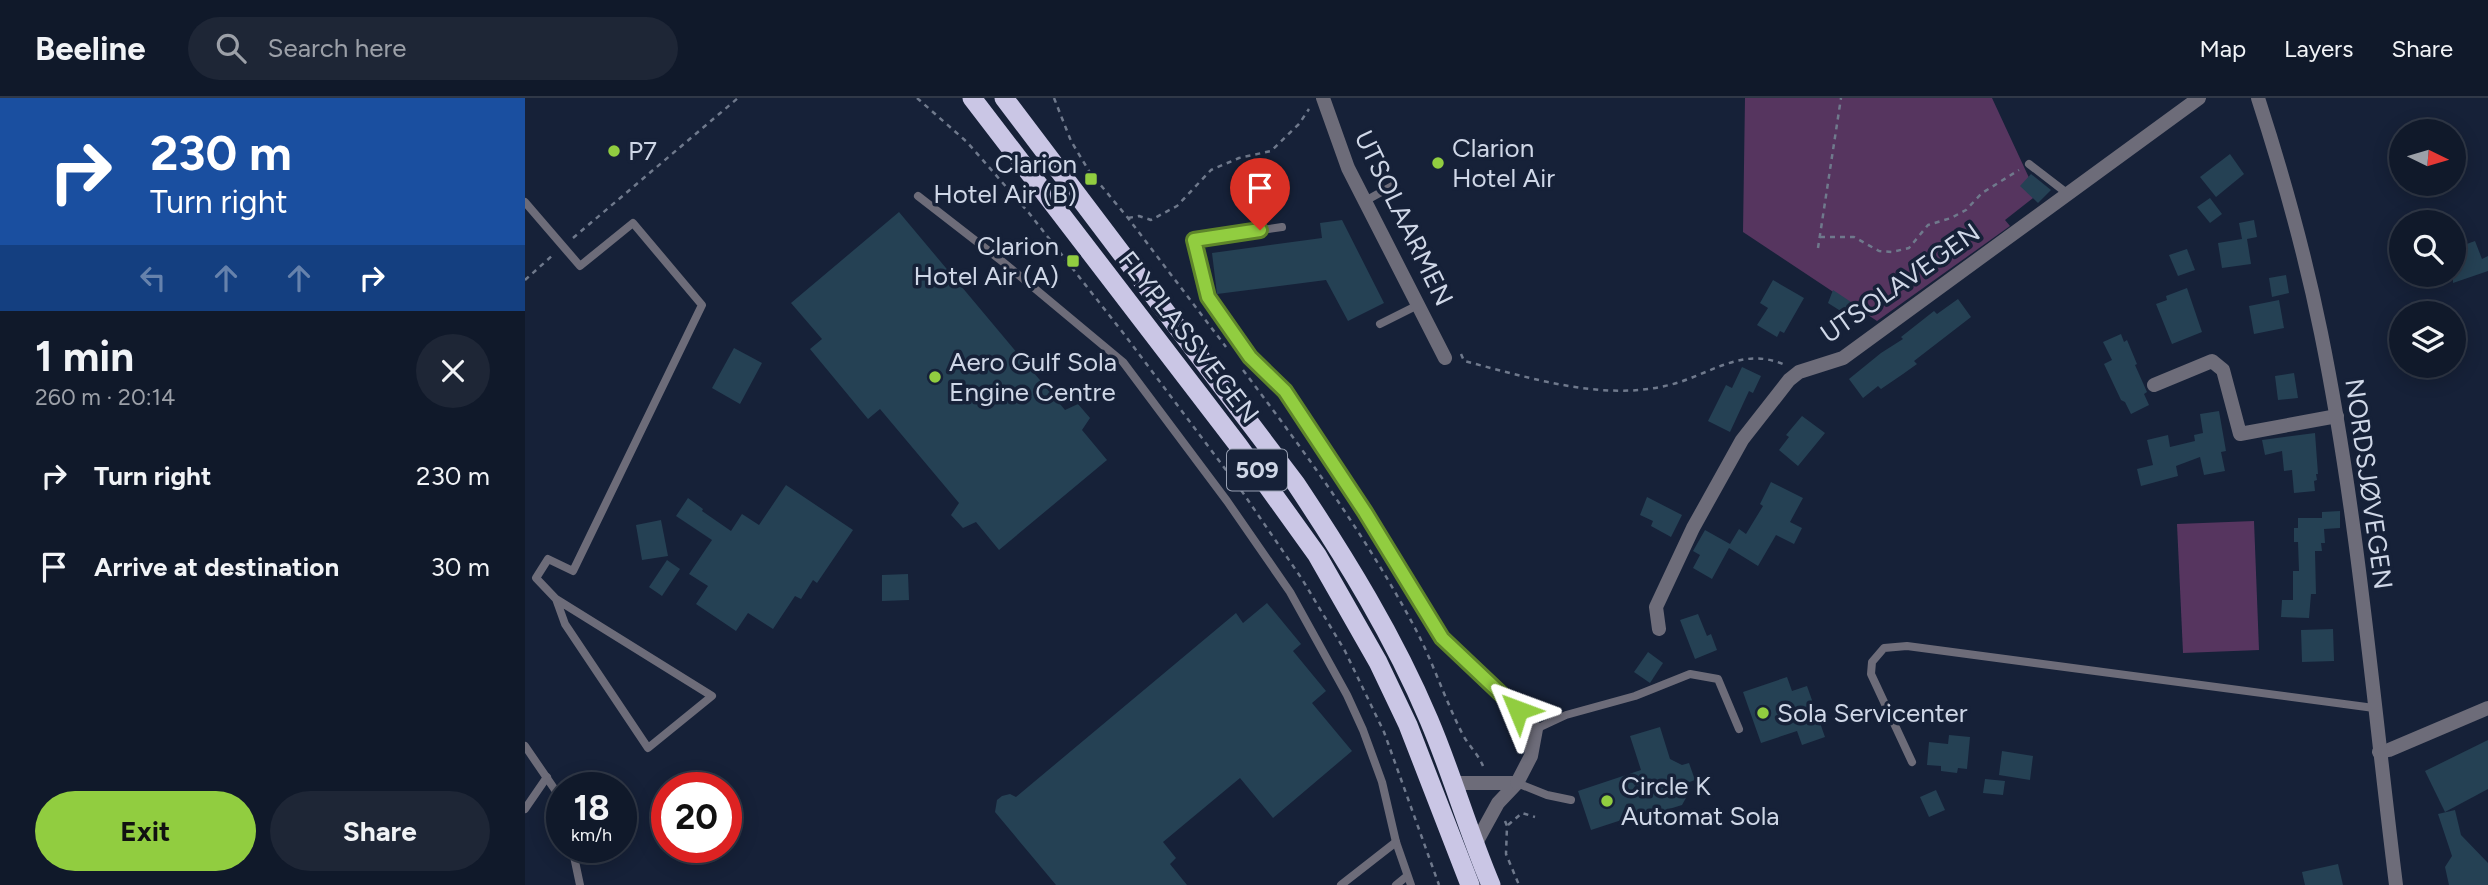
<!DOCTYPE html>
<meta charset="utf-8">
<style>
body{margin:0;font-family:Figtree,sans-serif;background:#1e2636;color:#f1f3f6;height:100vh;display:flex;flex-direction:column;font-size:26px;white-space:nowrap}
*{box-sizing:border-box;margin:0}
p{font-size:23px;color:#9ca0a8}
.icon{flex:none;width:38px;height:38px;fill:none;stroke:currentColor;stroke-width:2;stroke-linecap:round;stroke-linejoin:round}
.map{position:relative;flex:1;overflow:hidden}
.details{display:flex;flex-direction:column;background:#10192a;width:525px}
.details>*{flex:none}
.hud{background:#1a4fa0;color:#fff;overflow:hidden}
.needle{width:46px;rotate:95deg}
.fabs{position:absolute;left:1864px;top:21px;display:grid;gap:14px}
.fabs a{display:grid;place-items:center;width:77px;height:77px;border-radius:50%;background:#10192a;box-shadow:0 4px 18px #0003,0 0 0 2px #303847;font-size:35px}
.speed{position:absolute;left:21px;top:674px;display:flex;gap:14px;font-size:35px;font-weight:700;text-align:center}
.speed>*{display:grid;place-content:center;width:91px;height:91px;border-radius:50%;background:#10192a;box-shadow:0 4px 18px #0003,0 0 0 2px #303847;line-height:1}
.speed small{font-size:18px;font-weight:400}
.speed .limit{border:10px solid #d22;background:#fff;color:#111}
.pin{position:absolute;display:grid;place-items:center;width:60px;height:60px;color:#fff;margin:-72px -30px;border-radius:50% 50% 50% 0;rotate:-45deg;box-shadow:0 0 7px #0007}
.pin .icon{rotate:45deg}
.me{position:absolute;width:77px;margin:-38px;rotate:314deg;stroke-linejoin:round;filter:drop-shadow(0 0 5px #0008)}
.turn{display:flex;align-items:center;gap:24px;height:147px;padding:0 35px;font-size:32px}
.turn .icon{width:91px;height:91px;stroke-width:2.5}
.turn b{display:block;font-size:49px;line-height:60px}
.lanes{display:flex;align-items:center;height:66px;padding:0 35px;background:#0003;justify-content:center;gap:35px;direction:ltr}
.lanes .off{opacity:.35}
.round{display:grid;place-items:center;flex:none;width:74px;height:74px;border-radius:37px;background:#1e2636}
.overview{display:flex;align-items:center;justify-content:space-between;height:119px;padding:0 35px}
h1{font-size:42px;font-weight:700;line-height:52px}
.button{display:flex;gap:14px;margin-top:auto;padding:14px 35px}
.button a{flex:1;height:80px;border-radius:42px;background:#91cd40;color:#111;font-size:28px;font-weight:700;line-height:80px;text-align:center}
.button a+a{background:#1e2636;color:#f1f3f6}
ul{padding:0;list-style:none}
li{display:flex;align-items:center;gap:21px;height:91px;padding:0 35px}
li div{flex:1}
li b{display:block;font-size:26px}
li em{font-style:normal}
header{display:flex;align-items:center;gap:42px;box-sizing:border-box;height:98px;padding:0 35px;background:#10192a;border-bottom:2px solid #303847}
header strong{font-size:33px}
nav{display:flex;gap:38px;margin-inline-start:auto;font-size:24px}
.search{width:490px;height:63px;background:#1e2636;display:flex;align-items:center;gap:18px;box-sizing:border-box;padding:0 24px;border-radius:38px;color:#9ca0a8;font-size:26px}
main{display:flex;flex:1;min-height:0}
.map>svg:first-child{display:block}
.green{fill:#56355f}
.building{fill:#254154}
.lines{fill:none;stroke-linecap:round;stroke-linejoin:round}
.path{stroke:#6f798c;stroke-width:2.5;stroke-dasharray:5 5;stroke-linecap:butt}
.service{stroke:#6d6c79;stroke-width:8}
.minor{stroke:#6d6c79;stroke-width:14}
.tertiary{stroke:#6d6c79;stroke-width:14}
.trunk{stroke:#cac6e5;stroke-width:19}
.route-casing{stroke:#5e852a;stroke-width:18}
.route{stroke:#91cd40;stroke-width:12}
.poi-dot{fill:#91cd40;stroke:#162138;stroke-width:2.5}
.labels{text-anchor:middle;stroke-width:7;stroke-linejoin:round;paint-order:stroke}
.shield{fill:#162138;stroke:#98a0b2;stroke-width:2}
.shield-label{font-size:24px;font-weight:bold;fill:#cfd7e7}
.poi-label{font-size:26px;fill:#cfd7e7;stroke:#162138;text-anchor:start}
.street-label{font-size:26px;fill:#cfd7e7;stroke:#162138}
</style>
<header>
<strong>Beeline</strong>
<div class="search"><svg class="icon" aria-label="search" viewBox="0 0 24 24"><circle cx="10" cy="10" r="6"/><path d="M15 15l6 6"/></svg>Search here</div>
<nav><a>Map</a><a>Layers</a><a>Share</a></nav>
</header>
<main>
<section class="details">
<div class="hud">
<div class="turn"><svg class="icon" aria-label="right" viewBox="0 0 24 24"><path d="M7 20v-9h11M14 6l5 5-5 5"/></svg><div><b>230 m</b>Turn right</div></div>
<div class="lanes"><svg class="icon off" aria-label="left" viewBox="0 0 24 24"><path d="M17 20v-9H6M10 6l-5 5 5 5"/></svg><svg class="icon off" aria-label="ahead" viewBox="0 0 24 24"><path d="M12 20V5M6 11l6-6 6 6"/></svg><svg class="icon off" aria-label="ahead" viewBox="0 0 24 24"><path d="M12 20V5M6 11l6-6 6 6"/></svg><svg class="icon" aria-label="right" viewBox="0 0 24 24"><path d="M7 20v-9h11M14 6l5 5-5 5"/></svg></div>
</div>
<div class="overview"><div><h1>1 min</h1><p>260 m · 20:14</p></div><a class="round"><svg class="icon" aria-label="close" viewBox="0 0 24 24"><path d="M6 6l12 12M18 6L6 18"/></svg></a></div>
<ul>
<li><svg class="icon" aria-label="right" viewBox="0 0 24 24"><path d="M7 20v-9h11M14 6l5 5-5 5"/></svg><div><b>Turn right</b></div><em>230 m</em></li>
<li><svg class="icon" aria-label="arrive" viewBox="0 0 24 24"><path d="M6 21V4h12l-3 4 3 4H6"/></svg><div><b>Arrive at destination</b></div><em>30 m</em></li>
</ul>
<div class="button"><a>Exit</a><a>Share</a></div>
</section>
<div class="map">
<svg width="1963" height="787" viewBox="0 0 1963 787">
<rect width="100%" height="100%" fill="#162138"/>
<!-- green -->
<g class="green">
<polygon points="1220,0 1467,0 1512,97 1480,122 1485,128 1352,223 1218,134"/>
<polygon points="1729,423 1734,552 1658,555 1652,426"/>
</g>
<!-- building -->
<g class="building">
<polygon points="1705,56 1719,76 1691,99 1675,79"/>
<polygon points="1506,76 1526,92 1513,105 1495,88"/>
<polygon points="1685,100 1697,116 1685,125 1672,109"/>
<polygon points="374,114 540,312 553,306 565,320 557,332 582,362 474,452 451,424 438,430 426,417 434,405 355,311 343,321 285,251 297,241 266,205"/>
<polygon points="817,122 859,205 823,223 801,182 692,196 687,155 797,140 795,125"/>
<polygon points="1729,122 1732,139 1722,141 1726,166 1697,170 1693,145 1717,141 1714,125"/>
<polygon points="1950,143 1957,161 1963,158 1963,173 1928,185 1928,151"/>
<polygon points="1662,151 1670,172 1653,178 1644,157"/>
<polygon points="1761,177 1764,195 1747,199 1744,180"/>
<polygon points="1248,182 1279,200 1259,235 1255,233 1252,239 1232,227 1243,210 1235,205"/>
<polygon points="1662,190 1677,234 1647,246 1631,206 1642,202 1641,198"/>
<polygon points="1308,192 1332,208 1325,219 1303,205"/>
<polygon points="1433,201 1446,219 1389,263 1392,266 1378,276 1356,291 1353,288 1338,300 1324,281 1356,255 1378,241 1376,239 1409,213 1412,216"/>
<polygon points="1754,202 1759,230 1729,236 1724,208"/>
<polygon points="1596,236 1599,244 1602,242 1612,266 1610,267 1622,294 1619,296 1624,307 1606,316 1600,304 1596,302 1579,266 1587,262 1578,244"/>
<polygon points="209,250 237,265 215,306 187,290"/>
<polygon points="1217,269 1236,278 1228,295 1224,293 1205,334 1183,323 1201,287 1207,290"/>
<polygon points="1769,275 1773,300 1753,302 1750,278"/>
<polygon points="1694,313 1701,353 1696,354 1700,373 1679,377 1675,359 1651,368 1653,378 1616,388 1612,371 1628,367 1622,342 1643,337 1645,349 1670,343 1669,337 1678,335 1675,316"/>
<polygon points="1277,318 1300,335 1273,368 1254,352 1264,339 1261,337"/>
<polygon points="1790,335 1793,376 1791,376 1792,382 1789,383 1790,393 1769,395 1767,372 1759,373 1757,353 1740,357 1737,342"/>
<polygon points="1246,384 1278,400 1265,424 1277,430 1269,446 1251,437 1233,468 1204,450 1187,481 1168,470 1175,457 1168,453 1180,432 1205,446 1214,431 1221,436 1238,408 1235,406"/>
<polygon points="261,387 328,432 292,485 288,482 276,501 270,498 248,531 223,515 211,533 171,506 183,488 164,476 187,442 151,418 163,400 178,411 177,413 206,433 217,416 234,427"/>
<polygon points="1122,399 1157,417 1146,439 1126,428 1128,423 1115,417"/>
<polygon points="1815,413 1815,430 1799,431 1800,445 1796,445 1797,453 1790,453 1791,496 1786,496 1784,520 1756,519 1757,502 1768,502 1768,473 1774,473 1773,444 1769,444 1769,430 1773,430 1773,420 1797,420 1797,414"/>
<polygon points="136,422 143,458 117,462 111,427"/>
<polygon points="142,462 155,471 137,498 124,489"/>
<polygon points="383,476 384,502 357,503 357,477"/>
<polygon points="742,505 776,546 768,553 801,593 787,605 827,653 748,720 715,680 638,744 651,760 645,766 662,787 531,787 470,714 472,702 477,698 485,696 491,699 711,515 718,525"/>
<polygon points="1173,516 1182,538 1186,536 1192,552 1170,561 1155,522"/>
<polygon points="1808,531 1809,563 1777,564 1776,532"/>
<polygon points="1123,554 1138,565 1125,585 1109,574"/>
<polygon points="1262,579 1267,593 1282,588 1300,639 1277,647 1272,633 1236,645 1218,594"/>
<polygon points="1135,629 1145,661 1157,667 1164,665 1170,682 1159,686 1162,698 1157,707 1125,717 1121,714 1066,732 1053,693 1116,672 1105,638"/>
<polygon points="1424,637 1445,639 1442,671 1433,670 1432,675 1416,673 1416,668 1402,667 1404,644 1423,646"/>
<polygon points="1963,642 1963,691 1920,714 1900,673"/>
<polygon points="1477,653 1508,658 1505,682 1474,677"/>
<polygon points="1460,681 1480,683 1478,697 1458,695"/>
<polygon points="1411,692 1420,712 1404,719 1395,699"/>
<polygon points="1930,712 1936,737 1963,765 1963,787 1924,787 1920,769 1927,758 1913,716"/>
<polygon points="1813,766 1818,787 1780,787 1777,774"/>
</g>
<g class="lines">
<!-- path -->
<g class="path">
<polyline points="392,0 442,44 504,115 599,236 716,392 777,481 820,553 859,634 914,787"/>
<polyline points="529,0 546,43 564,73 603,120 701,249"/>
<polyline points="603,120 614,118 626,122 652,108 686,72 714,60 746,53 774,26 784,11"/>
<polyline points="1295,139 1329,139 1354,153 1367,154 1384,150 1403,127 1426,120 1441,112 1457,95 1494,72"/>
<polyline points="48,140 213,0"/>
<polyline points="1293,150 1316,0"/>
<polyline points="0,182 29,156"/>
<path d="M936,256L939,263C1002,279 1075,303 1140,288C1183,279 1214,248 1258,266"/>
<path d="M718,272C780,354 841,438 890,530C908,564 920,602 938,637C944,648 953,656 958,668"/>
<polyline points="980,723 982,728 981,756 994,787"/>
<polyline points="983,727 997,715 1010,719"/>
</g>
<!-- service -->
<g class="service">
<polyline points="1504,66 1543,96"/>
<polyline points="393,98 478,164 598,264 702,403 765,494 822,597 838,632 857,684 871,744 886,787"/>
<polyline points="840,103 871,86"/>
<polyline points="0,104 55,168 108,125 177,207 48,473 23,461 11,480 31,501 187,598 123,650 40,526 31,501"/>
<polyline points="757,129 669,142 683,199 725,259 760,293 840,414 917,539 1011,631 1041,617 1110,598 1165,576 1193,581 1214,631"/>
<polyline points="855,226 893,207"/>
<polyline points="0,648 37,702"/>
<polyline points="1387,664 1346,576 1347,564 1359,550 1382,548 1849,610"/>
<polyline points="992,685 1022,697 1046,702"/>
<polyline points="0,711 22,679"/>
<polyline points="47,749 55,787"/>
<polyline points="816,787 871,744"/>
<polyline points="871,787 882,778"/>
</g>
<!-- minor -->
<g class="minor">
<polyline points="798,0 823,70 920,260"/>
<polyline points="1629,287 1687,263 1698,272 1715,336 1812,318"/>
<polyline points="1134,531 1131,509 1168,430 1217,342 1264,282 1274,274 1318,260 1674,0"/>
<polyline points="1854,654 1864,652 1963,610"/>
<polyline points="930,685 992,685 973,705 951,745"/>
<polyline points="992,685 1006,658 1011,631"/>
</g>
<!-- tertiary -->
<path class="tertiary" d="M1733,0C1758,77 1780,156 1796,235C1833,417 1848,603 1871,787"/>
<!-- trunk -->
<g class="trunk">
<polyline points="447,0 713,347 792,457 853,564 883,627 945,787"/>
<path d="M479,0L771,386C821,461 869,539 904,622C927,676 943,733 966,787"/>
</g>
</g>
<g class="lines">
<!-- route casing -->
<g class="route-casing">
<polyline id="route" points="735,132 669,142 683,199 725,259 760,293 840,414 917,540 993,612"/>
</g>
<!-- route -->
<use href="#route" class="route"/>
</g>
<!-- markers -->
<g class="poi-dot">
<circle cx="89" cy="53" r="7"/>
<circle cx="913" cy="65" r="7"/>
<rect x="559" y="74" width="14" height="14" rx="3.5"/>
<rect x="541" y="156" width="14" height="14" rx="3.5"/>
<circle cx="410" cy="279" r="7"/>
<circle cx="1238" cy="615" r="7"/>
<circle cx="1082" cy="703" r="7"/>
</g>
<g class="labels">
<!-- shield labels -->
<rect class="shield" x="702" y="351.5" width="60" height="41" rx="5"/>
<g class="shield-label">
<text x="732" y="380">509</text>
</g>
<!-- poi labels -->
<g class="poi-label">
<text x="927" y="59">Clarion<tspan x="927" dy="30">Hotel Air</tspan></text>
<text x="103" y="62">P7</text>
<text x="552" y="75" text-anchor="end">Clarion<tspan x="552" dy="30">Hotel Air (B)</tspan></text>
<text x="534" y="157" text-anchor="end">Clarion<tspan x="534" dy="30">Hotel Air (A)</tspan></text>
<text x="424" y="273">Aero Gulf Sola<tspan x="424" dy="30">Engine Centre</tspan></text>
<text x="1252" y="624">Sola Servicenter</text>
<text x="1096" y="697">Circle K<tspan x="1096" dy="30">Automat Sola</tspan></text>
</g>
<!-- street labels -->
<g class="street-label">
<text transform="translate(879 120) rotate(64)" y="9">UTSOLAARMEN</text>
<text transform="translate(1375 185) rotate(-35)" y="9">UTSOLAVEGEN</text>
<text transform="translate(664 239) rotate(52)" y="9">FLYPLASSVEGEN</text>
<text transform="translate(1844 386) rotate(82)" y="9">NORDSJØVEGEN</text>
</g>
</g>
</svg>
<div class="fabs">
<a><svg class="needle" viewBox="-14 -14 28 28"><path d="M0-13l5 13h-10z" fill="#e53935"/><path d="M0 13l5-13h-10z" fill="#9ca0a8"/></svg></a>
<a><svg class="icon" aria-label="search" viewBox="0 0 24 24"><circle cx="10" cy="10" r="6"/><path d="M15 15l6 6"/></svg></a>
<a><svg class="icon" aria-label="layers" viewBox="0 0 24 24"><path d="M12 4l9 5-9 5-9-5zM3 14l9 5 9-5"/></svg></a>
</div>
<div class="speed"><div>18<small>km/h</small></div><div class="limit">20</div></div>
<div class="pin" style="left:735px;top:132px;background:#d93025"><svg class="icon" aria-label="arrive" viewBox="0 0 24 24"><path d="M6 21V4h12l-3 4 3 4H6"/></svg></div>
<svg class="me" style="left:993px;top:612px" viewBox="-20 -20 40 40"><path d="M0-17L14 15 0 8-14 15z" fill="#91cd40" stroke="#fff" stroke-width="4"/></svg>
</div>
</main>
